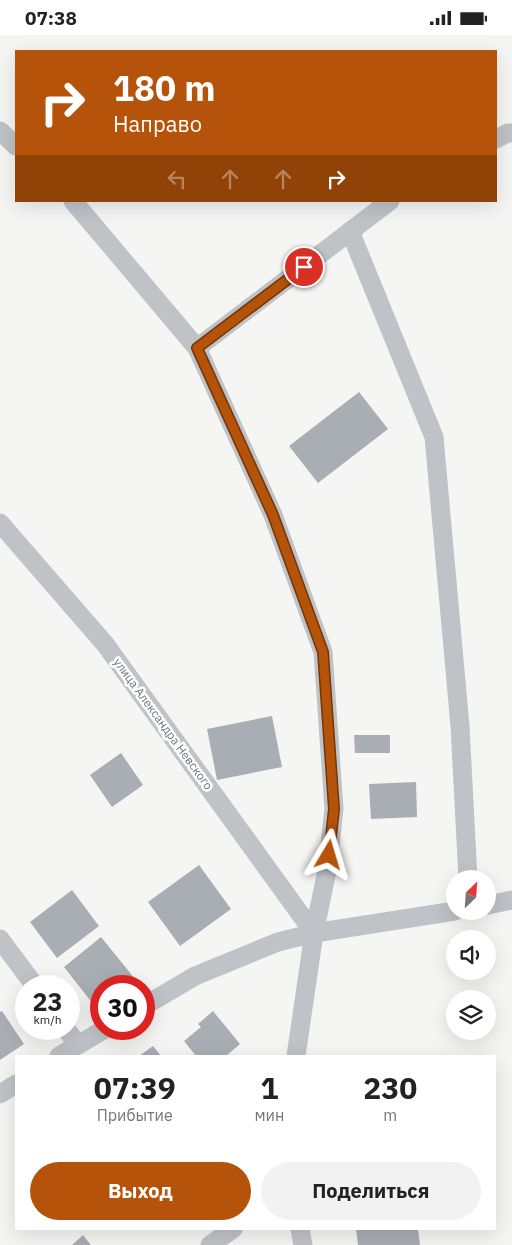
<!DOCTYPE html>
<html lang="ru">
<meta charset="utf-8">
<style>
body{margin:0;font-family:"IBM Plex Sans",sans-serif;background:#f2f2f2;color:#222;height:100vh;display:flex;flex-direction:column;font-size:19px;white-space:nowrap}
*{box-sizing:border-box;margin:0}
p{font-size:16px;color:#767676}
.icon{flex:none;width:28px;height:28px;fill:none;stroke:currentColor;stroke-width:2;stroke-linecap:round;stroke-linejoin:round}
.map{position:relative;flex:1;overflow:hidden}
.panel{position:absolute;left:15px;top:1020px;width:481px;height:175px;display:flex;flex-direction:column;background:#fff;border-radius:0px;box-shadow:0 5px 20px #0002}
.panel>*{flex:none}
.guide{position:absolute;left:15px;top:15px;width:482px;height:152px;border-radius:0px;box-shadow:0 5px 20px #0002;background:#b45309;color:#fff;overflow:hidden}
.needle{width:32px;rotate:25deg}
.fabs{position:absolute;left:446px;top:835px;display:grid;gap:10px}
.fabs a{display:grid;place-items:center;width:50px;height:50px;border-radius:50%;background:#fff;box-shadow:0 5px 20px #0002;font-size:25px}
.speed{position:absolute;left:15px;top:940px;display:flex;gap:10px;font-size:25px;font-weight:700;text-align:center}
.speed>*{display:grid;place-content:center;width:65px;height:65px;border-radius:50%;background:#fff;box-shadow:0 5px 20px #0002;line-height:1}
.speed small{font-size:12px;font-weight:400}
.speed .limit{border:8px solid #d22;background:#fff;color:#111}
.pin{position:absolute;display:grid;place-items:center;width:42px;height:42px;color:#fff;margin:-21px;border:2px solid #fff;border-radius:50%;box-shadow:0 1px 5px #0007}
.me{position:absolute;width:55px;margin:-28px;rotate:7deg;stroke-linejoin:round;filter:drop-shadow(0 0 4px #0008)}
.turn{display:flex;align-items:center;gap:18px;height:105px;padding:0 15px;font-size:22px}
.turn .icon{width:65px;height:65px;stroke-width:2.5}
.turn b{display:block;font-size:35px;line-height:42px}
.lanes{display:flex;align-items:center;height:48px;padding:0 15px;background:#0003;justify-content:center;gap:25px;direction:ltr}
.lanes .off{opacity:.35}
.eta{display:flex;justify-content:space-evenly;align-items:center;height:85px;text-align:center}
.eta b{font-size:30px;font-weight:700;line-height:35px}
.action{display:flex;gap:10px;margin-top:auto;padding:10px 15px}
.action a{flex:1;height:58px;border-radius:30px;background:#b45309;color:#fff;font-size:20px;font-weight:700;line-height:58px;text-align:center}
.action a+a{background:#f2f2f2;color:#222}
.status{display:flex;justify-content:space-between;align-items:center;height:35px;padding:0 25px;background:#fff;direction:ltr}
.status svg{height:14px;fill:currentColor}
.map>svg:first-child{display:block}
.building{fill:#a8aeb4}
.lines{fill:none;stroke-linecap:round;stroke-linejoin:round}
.minor{stroke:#bfc2c6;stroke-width:19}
.route-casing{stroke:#753606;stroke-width:12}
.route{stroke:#b45309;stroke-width:9}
.labels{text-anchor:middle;stroke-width:5;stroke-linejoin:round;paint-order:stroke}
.street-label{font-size:12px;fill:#687480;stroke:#fff}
</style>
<div class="status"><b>07:38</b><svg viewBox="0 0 49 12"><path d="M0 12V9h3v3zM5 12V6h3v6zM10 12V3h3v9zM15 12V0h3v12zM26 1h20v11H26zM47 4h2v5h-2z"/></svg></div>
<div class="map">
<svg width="512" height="1210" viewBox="0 0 512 1210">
<rect width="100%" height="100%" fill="#f5f6f3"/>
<!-- building -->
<g class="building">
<polygon points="359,357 388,394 318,448 289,411"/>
<polygon points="272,681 282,732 217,745 207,694"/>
<polygon points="354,700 390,700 390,718 355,718"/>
<polygon points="121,718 143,750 112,772 90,740"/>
<polygon points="416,747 417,782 371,784 369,749"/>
<polygon points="199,830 231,874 180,911 148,867"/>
<polygon points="72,855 99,891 57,923 30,887"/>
<polygon points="101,902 135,944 126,951 101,951 101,971 97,974 64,932"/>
<polygon points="2,976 24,1009 0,1025 0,977"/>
<polygon points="213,976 240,1009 226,1021 196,1021 184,1006 201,992 198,989"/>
<polygon points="153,1011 161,1021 139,1021"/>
<polygon points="356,1194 418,1194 420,1210 358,1210"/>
<polygon points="83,1200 91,1210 72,1210"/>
</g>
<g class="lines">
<!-- minor -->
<g class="minor">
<polyline points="0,96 16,111"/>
<polyline points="496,104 508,98 512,98"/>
<polyline points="73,166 197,313 273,480 323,617 334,774 327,836 314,898 296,1021"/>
<polyline points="350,196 434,402 460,691 468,844"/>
<polyline points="197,313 390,166"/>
<polyline points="0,488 105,609 314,898"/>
<polyline points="488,870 512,865"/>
<polyline points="0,904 35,951"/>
<polyline points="144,971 195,941 278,907 314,898 455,876"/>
<polyline points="66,994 78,1010"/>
<polyline points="59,1021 105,994"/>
<polyline points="0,1059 16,1049"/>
<polyline points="300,1194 303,1210"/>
<polyline points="210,1210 233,1194"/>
</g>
</g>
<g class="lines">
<!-- route casing -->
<g class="route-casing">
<polyline id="route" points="304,232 197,313 273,480 323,617 334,774 329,820"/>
</g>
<!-- route -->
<use href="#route" class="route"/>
</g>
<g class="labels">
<!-- street labels -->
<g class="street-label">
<text transform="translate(163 689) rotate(54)" y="4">улица Александра Невского</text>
</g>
</g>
</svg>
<div class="fabs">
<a><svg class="needle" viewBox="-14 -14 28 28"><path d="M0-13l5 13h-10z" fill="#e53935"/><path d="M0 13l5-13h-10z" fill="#767676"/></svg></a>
<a><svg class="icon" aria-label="sound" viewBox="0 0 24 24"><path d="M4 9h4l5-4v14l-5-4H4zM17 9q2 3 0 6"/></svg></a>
<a><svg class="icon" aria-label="layers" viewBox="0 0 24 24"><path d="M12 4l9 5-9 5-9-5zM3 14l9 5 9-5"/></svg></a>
</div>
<div class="speed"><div>23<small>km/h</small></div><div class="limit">30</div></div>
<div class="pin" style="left:304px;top:232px;background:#d93025"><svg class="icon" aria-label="arrive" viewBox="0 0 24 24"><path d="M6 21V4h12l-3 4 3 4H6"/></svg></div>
<svg class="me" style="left:329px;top:820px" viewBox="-20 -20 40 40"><path d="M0-17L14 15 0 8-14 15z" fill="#b45309" stroke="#fff" stroke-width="4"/></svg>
<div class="guide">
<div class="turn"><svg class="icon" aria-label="right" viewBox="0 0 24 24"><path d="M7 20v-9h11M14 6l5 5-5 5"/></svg><div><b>180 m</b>Направо</div></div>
<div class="lanes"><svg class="icon off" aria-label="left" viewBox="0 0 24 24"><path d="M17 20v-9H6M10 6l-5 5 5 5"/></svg><svg class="icon off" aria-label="ahead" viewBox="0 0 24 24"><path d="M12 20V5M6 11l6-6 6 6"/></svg><svg class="icon off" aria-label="ahead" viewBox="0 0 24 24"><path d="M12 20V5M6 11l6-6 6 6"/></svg><svg class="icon" aria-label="right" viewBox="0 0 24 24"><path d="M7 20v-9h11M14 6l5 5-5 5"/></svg></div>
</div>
<section class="panel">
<div class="eta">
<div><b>07:39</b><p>Прибытие</p></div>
<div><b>1</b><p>мин</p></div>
<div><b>230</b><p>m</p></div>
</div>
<div class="action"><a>Выход</a><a>Поделиться</a></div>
</section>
</div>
